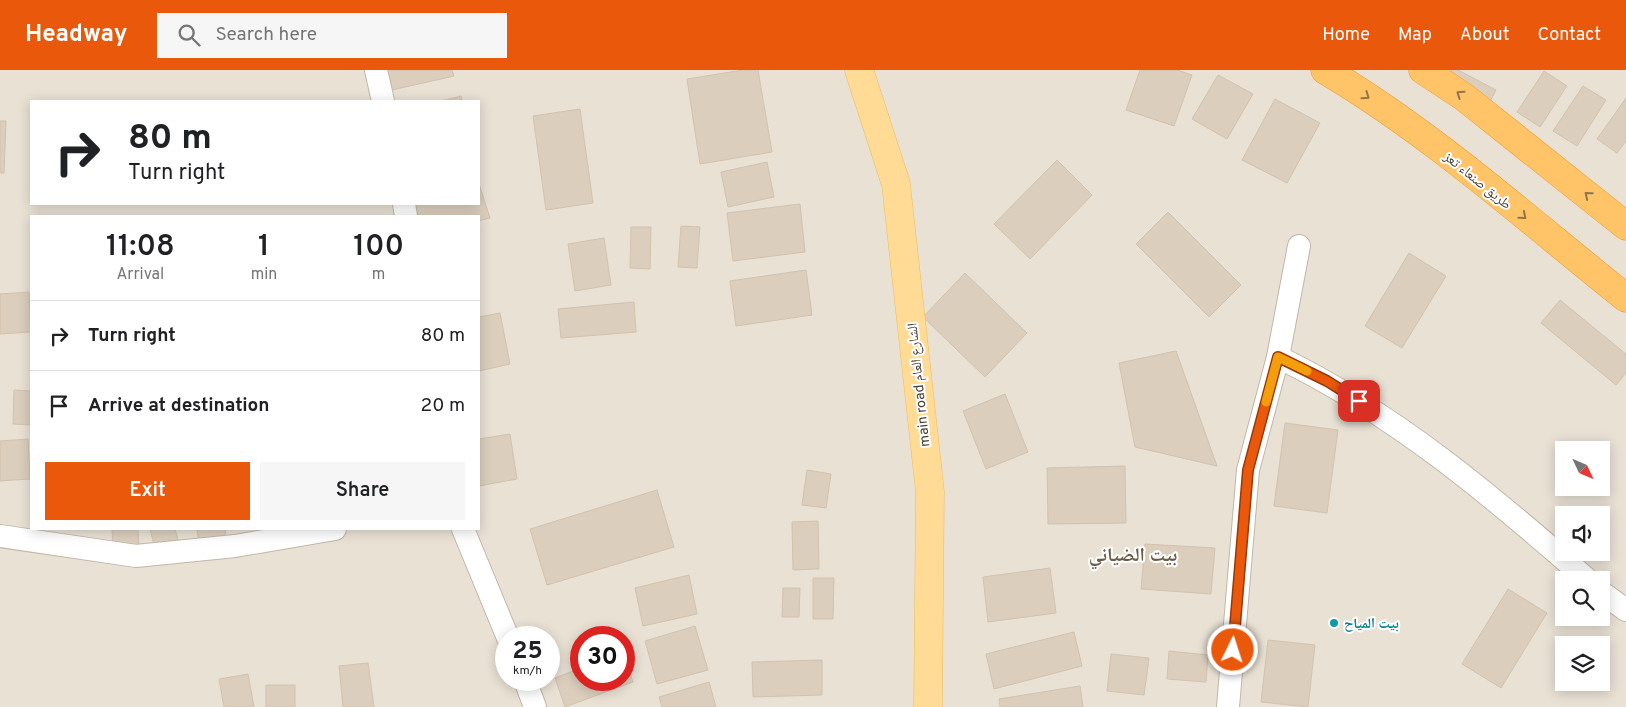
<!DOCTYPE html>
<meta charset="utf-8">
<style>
body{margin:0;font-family:Overpass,"Noto Naskh Arabic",sans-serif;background:#f6f6f6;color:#202124;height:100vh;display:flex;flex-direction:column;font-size:19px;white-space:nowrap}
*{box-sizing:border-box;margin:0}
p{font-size:16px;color:#757577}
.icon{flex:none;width:28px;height:28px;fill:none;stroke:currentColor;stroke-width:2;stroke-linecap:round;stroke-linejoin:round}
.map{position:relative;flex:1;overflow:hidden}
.sheet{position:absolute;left:30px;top:145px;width:450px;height:315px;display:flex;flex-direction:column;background:#fff;border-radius:0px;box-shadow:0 2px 12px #0003}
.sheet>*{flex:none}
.top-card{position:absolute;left:30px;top:30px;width:450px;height:105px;border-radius:0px;box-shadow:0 2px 12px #0003;background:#fff;color:#202124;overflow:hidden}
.needle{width:32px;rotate:134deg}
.controls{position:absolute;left:1555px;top:371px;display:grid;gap:10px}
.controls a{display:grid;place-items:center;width:55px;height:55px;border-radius:0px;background:#fff;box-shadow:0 2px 12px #0003;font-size:25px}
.speed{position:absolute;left:495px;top:556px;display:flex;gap:10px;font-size:25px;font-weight:700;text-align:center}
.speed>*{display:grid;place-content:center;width:65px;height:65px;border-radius:50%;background:#fff;box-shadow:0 2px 12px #0003;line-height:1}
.speed small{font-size:12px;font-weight:400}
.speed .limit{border:8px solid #d22;background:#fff;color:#111}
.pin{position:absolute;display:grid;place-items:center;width:42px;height:42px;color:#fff;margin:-21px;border-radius:10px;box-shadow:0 2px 8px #0006}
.me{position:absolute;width:55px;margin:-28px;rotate:4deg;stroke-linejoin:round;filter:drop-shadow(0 0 4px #0008)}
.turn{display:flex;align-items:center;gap:18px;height:105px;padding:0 15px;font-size:22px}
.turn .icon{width:65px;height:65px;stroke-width:2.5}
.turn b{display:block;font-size:35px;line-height:42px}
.eta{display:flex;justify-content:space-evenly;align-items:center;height:85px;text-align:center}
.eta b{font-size:30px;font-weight:600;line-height:35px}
.button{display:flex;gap:10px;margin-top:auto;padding:10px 15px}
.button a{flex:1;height:58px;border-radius:0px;background:#ea580c;color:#fff;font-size:20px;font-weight:600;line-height:58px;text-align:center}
.button a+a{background:#f6f6f6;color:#202124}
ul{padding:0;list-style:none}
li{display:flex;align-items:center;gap:15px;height:70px;padding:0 15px;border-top:1px solid #e0e0e0}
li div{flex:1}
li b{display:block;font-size:19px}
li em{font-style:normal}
header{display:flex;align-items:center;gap:30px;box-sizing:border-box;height:70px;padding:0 25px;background:#ea580c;color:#fff}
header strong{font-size:24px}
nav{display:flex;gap:28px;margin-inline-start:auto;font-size:18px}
.search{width:350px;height:45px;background:#f6f6f6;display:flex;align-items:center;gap:12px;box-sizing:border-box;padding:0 18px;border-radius:0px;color:#757577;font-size:19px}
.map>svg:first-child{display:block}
.residential{fill:#e9e1d4;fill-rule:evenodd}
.building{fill:#dbcebd;stroke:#d3c2ad}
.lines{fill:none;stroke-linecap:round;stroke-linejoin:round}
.street-casing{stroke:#c1b7a8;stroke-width:24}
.primary-casing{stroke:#f0bb59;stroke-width:29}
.highway-casing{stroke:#ed9a28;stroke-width:29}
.street{stroke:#fff;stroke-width:22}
.primary{stroke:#ffdb95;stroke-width:28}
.highway{stroke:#ffc467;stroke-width:28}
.oneway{stroke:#917549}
.route-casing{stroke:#983908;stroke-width:12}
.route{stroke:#ea580c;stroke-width:9}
.slow{stroke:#f59e0b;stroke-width:9}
.culture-dot{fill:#0f9aa8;stroke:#fff;stroke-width:2}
.labels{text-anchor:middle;stroke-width:4;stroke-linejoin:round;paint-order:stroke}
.street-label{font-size:14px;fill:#484035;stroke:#fff}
.culture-label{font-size:14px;font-weight:bold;fill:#0d838f;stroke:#fff;text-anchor:start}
.district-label{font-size:19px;font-weight:bold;fill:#6c5d4b;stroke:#fff}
</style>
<header>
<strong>Headway</strong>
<div class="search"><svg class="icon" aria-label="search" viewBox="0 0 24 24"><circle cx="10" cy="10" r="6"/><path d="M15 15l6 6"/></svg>Search here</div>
<nav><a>Home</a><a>Map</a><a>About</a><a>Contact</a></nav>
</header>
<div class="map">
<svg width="1626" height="637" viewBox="0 0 1626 637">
<rect width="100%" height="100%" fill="#f5f0e6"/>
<!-- residential -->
<path class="residential" d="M0,0H1626V637H0ZM31,31H479V134H31ZM31,146H479V459H31ZM1564,380H1601V418H1564ZM1564,445H1601V482H1564ZM1564,510H1601V548H1564ZM506,568H549V610H506ZM581,568H624V610H581ZM1564,575H1601V612H1564Z"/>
<!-- building -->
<g class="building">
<polygon points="378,0 452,0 454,6 383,22"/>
<polygon points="743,0 758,0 772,82 700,94 687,9"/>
<polygon points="1140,0 1177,0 1192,5 1174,56 1126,40"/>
<polygon points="1452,0 1458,0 1496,20 1483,45 1440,23"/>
<polygon points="1544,1 1567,16 1540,57 1517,42"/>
<polygon points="1218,5 1253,24 1227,69 1192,49"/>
<polygon points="1583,16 1606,30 1577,76 1553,61"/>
<polygon points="461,26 462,31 442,31"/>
<polygon points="1626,28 1626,71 1617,83 1597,69"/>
<polygon points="1275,29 1320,53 1287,113 1242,90"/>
<polygon points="580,39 593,133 546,140 533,46"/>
<polygon points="0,51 6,51 4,103 0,103"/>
<polygon points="1057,90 1092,125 1030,189 994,154"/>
<polygon points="767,92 774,127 728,137 721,102"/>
<polygon points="479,114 490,148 479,151 479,146 418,146 414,134 479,134"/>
<polygon points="800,134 805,182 733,191 727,143"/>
<polygon points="1168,142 1241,215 1209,247 1136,174"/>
<polygon points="681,156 700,157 697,198 678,197"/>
<polygon points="631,157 651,157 650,199 630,198"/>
<polygon points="604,168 611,215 575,221 568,174"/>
<polygon points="1409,183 1446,206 1402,278 1365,256"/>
<polygon points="806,200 812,245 736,256 730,211"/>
<polygon points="965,203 1027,263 985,307 923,247"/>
<polygon points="29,222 31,262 0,264 0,224"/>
<polygon points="1560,230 1626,284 1626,303 1616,315 1541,253"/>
<polygon points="634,232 636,262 561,268 558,239"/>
<polygon points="500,243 510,294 479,301 479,247"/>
<polygon points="1176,281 1217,396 1135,377 1119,293"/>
<polygon points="14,320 31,321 31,355 13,354"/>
<polygon points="1005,324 1028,382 986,399 963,341"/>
<polygon points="1285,353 1338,360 1327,443 1274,436"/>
<polygon points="510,364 517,409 479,416 479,369"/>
<polygon points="28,369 30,409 0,411 0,371"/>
<polygon points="1125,396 1126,453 1048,454 1047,398"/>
<polygon points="807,400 831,404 826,438 802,435"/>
<polygon points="657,420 674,477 547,515 530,459"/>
<polygon points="818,451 819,499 793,500 792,452"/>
<polygon points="112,459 138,459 139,480 113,480"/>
<polygon points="150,459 175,459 179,473 155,478"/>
<polygon points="197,459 225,459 226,471 199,474"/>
<polygon points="1145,474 1215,478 1211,524 1141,519"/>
<polygon points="1050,498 1056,543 988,552 983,507"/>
<polygon points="689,505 697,544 643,556 635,518"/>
<polygon points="813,508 834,508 833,549 813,549"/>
<polygon points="783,518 800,518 799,547 782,547"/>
<polygon points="1508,519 1547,543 1501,618 1462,594"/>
<polygon points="695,556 708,600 657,614 645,571"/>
<polygon points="1074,562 1082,596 994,619 986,584"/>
<polygon points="1268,570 1315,575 1308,637 1261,632"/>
<polygon points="1169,581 1208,585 1206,612 1167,609"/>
<polygon points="1111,584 1149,588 1144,625 1107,621"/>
<polygon points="624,585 633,612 565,637 555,608 581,598 581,610 624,610"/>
<polygon points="822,590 822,625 753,627 752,592"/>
<polygon points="368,593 374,637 343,637 339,596"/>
<polygon points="248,604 254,637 224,637 219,609"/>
<polygon points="709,612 716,637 662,637 659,627"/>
<rect x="266" y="615" width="29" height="22"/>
<polygon points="1080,616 1083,637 1000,637 999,629"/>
</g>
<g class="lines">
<!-- street casing -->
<g class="street-casing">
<g id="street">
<polyline points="376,0 383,31"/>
<polyline points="404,134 406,146"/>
<path d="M1278,287C1394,343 1492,426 1588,510"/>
<polyline points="463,459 508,568"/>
<polyline points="0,466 136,486 235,476 335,459"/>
<polyline points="1601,522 1626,540"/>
<polyline points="525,610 535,637"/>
<polyline points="1228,637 1248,400 1278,287 1299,176"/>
</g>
</g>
<!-- primary casing -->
<g class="primary-casing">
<polyline id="primary" points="859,0 896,114 930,422 928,637"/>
</g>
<!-- highway casing -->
<g class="highway-casing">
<g id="highway">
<path d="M1325,0C1433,64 1528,150 1626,228"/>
<polyline points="1423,0 1464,27 1626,156"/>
</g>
</g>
<!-- street -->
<use href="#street" class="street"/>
<!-- primary -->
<use href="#primary" class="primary"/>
<!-- highway -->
<use href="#highway" class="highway"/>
</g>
<!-- one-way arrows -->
<defs><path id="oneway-chevron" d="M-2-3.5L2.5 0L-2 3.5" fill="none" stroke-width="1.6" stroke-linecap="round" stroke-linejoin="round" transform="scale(1.25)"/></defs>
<g class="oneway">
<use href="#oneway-chevron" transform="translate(1460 24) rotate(-146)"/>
<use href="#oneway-chevron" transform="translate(1366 26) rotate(35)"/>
<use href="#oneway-chevron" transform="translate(1588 125) rotate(-141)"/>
<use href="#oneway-chevron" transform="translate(1523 146) rotate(39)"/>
</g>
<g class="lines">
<!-- route casing -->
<g class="route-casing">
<polyline id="route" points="1233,580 1248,400 1278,287 1327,311 1359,331"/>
</g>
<!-- route -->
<use href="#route" class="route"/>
<!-- slow -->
<polyline class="slow" points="1266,332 1278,287 1307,301"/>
</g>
<!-- markers -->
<circle class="culture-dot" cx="1334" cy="553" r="5"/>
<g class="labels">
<!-- street labels -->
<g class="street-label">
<text transform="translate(1478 110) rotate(39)" y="5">طريق صنعاء تعز</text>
<text transform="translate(918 315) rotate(-96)" y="5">main road الشارع العام</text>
</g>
<!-- culture labels -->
<g class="culture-label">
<text x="1344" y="558">بيت المياح</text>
</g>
<!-- district labels -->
<g class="district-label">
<text x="1133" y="491">بيت الضياني</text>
</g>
</g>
</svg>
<div class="controls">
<a><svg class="needle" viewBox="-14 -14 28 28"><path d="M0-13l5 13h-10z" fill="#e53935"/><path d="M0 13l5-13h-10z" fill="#757577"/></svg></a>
<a><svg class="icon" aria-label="sound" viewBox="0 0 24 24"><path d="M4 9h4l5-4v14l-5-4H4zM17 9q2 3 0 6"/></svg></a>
<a><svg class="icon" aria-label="search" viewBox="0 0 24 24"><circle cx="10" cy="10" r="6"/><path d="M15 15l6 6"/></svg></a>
<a><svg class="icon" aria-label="layers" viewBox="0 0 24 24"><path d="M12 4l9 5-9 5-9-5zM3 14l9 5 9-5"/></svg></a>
</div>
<div class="speed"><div>25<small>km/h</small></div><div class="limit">30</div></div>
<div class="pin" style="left:1359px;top:331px;background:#d93025"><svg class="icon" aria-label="arrive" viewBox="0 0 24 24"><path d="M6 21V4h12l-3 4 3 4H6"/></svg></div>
<svg class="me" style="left:1233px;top:580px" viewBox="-20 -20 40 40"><circle r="17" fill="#ea580c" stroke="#fff" stroke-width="3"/><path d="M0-11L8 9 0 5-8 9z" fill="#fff"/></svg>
<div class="top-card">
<div class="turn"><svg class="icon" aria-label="right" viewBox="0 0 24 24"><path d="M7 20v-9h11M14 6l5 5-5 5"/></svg><div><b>80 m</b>Turn right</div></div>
</div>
<section class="sheet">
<div class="eta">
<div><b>11:08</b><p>Arrival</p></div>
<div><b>1</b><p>min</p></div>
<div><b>100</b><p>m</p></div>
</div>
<ul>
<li><svg class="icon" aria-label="right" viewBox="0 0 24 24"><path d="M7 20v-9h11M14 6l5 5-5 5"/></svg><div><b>Turn right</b></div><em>80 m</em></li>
<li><svg class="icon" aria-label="arrive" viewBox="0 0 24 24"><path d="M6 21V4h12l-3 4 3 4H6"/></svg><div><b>Arrive at destination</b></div><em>20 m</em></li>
</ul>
<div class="button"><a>Exit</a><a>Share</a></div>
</section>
</div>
